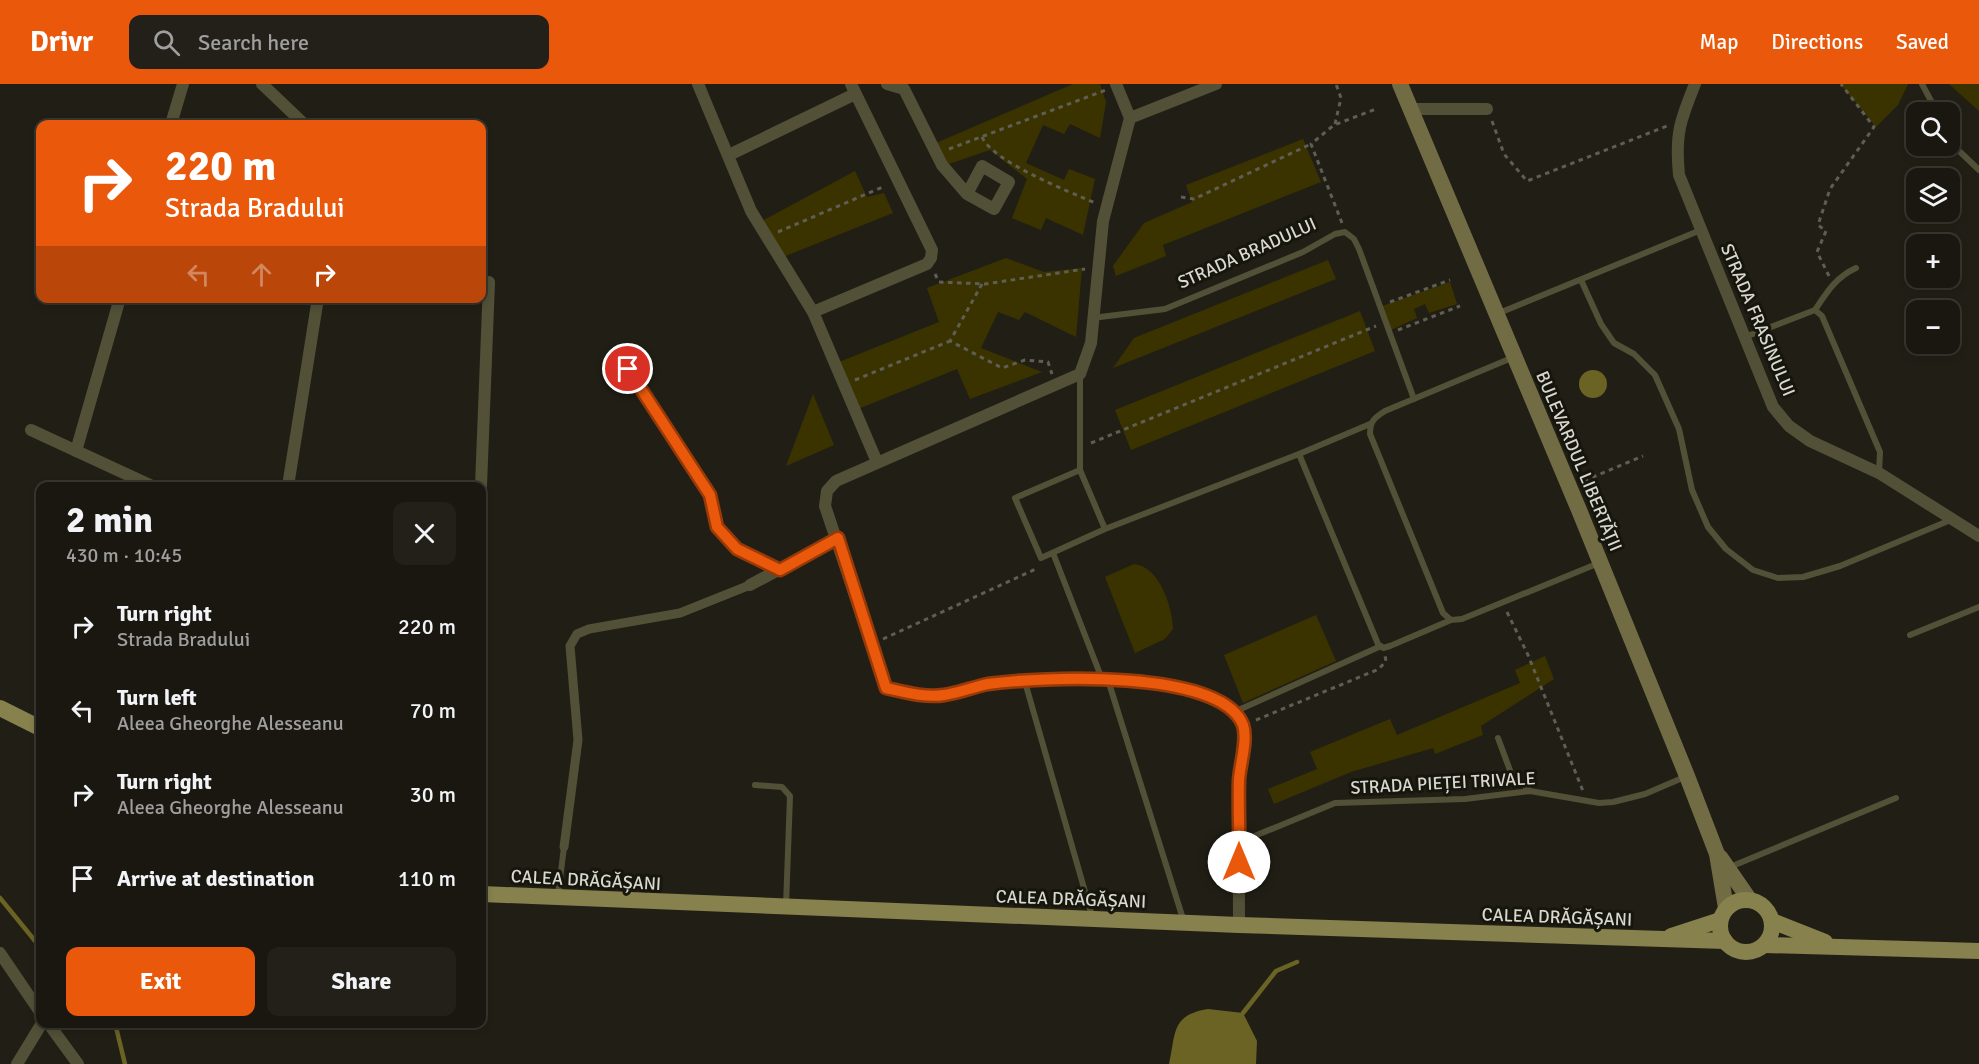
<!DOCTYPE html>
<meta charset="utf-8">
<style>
body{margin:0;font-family:Signika,sans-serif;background:#222019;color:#f1f3f6;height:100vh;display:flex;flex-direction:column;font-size:22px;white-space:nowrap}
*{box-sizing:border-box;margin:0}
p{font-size:20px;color:#9f9f9f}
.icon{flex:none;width:33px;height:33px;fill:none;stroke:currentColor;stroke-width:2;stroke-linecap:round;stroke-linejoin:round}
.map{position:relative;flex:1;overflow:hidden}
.details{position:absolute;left:36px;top:398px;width:450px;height:546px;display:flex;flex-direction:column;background:#191710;border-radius:12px;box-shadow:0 3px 9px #0003,0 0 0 2px #373630}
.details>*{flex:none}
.top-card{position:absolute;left:36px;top:36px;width:450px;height:183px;border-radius:12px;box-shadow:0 3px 9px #0003,0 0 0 2px #373630;background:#ea580c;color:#fff;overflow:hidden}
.tools{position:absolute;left:1906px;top:18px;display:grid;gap:12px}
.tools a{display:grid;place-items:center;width:54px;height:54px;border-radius:12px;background:#191710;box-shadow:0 3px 9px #0003,0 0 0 2px #373630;font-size:30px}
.pin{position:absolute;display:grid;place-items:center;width:51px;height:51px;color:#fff;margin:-26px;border:3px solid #fff;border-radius:50%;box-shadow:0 2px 6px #0007}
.me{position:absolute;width:66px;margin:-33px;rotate:0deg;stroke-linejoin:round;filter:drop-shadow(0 0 4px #0008)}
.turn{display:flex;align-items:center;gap:21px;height:126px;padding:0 30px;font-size:27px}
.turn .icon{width:78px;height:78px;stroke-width:2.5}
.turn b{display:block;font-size:42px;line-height:51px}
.lanes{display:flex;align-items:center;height:57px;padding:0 30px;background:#0003;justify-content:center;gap:30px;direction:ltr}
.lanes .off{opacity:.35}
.round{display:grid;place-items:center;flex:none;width:63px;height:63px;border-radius:12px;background:#222019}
.overview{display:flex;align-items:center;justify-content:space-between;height:102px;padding:0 30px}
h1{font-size:36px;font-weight:700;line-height:45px}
.button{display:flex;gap:12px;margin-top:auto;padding:12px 30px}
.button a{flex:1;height:69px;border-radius:12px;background:#ea580c;color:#fff;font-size:24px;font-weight:700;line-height:69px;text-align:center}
.button a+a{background:#222019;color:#f1f3f6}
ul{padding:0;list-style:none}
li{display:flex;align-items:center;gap:18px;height:84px;padding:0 30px}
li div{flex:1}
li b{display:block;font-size:22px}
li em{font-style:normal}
header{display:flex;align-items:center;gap:36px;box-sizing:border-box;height:84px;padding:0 30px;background:#ea580c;color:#fff}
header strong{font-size:28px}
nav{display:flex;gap:33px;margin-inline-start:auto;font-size:21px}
.search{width:420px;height:54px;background:#222019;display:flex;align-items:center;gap:15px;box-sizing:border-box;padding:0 21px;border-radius:12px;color:#9f9f9f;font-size:22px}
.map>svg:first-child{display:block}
.green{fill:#3a3300}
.water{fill:#6b6323}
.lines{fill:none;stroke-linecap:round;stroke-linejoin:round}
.stream{stroke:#6b6323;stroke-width:4.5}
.path{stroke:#5f5e55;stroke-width:3;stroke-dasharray:4.5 4.5;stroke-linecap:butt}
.service{stroke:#535038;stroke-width:6}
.pedestrian{stroke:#535038;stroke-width:9}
.minor{stroke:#535038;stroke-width:12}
.secondary{stroke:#716c44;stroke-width:16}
.primary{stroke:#87814d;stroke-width:16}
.route-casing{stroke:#983908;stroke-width:15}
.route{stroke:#ea580c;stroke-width:10}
.labels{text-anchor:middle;stroke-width:6;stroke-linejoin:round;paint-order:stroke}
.street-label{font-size:18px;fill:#d8d8d1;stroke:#17160c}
</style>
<header>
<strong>Drivr</strong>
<div class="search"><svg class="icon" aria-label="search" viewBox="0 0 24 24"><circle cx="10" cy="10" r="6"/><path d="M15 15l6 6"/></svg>Search here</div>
<nav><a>Map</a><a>Directions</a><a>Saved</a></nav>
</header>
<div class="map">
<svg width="1979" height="980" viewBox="0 0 1979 980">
<rect width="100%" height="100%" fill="#211f15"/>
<!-- green -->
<g class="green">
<polygon points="1073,0 1100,0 1106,18 1100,54 1070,40 1064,50 1043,41 1026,79 1064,96 1069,85 1095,95 1083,151 1046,134 1041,146 1012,134 1027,95 990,66 946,81 936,59"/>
<polygon points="1840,0 1908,0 1898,21 1876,43"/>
<polygon points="1949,0 1979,0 1979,27"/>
<polygon points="1303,55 1321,98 1163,161 1166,172 1116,192 1113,182 1144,139 1192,118 1186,101"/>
<polygon points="855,87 867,113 884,109 893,129 783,173 760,138"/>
<polygon points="1006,174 1044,188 1082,184 1076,253 1025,228 1019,236 998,228 981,264 1042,288 970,315 957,285 858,325 839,278 939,238 927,204"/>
<polygon points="1328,176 1336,195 1113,284 1134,254"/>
<polygon points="1450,198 1457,220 1429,229 1425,220 1414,225 1417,234 1391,246 1382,222"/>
<polygon points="1360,227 1375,267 1131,366 1115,326"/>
<polygon points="813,310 834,361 786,382"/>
<path d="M1134,480C1160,483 1172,523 1173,545L1165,555L1135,569L1105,493Z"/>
<polygon points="1316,531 1336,577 1243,619 1224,571"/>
<polygon points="1545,572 1554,595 1481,642 1483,651 1435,670 1433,664 1351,688 1274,720 1268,705 1317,685 1310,668 1390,635 1397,651 1520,599 1515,586"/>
</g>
<!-- water -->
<g class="water">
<circle cx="1593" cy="300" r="14"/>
<path d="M1208,925L1243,929L1257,957L1256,980H1169C1176,949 1171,931 1208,925Z"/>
</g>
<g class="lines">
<!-- stream -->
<g class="stream">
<polyline points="0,814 40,863"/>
<polyline points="1243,929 1276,887 1297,878"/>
<polyline points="115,939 125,980"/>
</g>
<!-- path -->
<g class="path">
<polyline points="1492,37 1504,70 1527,97 1667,42"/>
<polyline points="1335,40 1341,14 1336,0"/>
<path d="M982,53C993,78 1068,107 1095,119"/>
<polyline points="949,65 1106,6"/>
<polyline points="1181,113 1194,115 1311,60"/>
<polyline points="1342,139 1311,60 1334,41 1376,25"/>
<polyline points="778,148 885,102"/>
<polyline points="935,190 939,198 985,200 1085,185"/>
<polyline points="1829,192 1817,168 1826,147 1818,141 1830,105 1874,43 1841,0"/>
<polyline points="982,200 950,257 1002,284 1025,276 1048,278 1052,290"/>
<polyline points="1390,218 1450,196"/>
<polyline points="1398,246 1460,222"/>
<polyline points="855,296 950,257"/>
<polyline points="1091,359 1376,242"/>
<polyline points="1584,397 1643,372"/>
<polyline points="1507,528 1528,571 1583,707"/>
<polyline points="883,555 1038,484"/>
<polyline points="1256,636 1379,585 1386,577 1385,572"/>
</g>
<!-- service -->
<g class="service">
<polyline points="1922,0 1937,28"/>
<polyline points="1950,54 1955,63 1979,86"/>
<polyline points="1581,196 1601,240 1614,259 1634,270 1655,291 1679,345 1692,406 1708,443 1726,465 1753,486 1778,494 1803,493 1840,482 1953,435"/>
<path d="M1815,226C1827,208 1836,193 1856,184"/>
<polyline points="1499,229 1701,146"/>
<polyline points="1092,234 1165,225 1303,168 1335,150 1345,148 1354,155 1359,165 1414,315"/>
<polyline points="1745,253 1815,226 1822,232 1880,368 1879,389"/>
<path d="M1514,273L1385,327C1374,334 1370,337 1370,350L1443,529L1451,536L1462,535L1599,479"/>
<polyline points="1370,340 1299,370 1378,560 1383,564 1390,562 1451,536"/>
<polyline points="1080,386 1080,290"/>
<polyline points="1105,445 1080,386 1015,414 1041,474 1105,445 1299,370"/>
<polyline points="1053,469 1102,595"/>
<polyline points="1910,551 1979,523"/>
<polyline points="1108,596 1184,838"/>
<polyline points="1025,598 1092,832"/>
<polyline points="1234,628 1381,562"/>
<polyline points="1498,654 1511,689 1530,707"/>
<polyline points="755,701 782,703 790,712 786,822"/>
<polyline points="1240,758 1335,719 1465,715 1530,707 1599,719 1613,718 1645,710 1687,692"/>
<polyline points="1730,783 1896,714"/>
<polyline points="558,811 564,763"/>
</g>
<!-- pedestrian -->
<polyline class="pedestrian" points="564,763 578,656 570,562 577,550 589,545 680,529 750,501"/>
<!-- minor -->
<g class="minor">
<polyline points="262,0 304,40"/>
<polyline points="698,0 751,127 813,228 877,378"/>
<polyline points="887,0 904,5 942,81 967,110 994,125 1009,98 982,82 967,110"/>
<polyline points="1116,0 1130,34"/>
<path d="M1695,0C1680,37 1675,50 1679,91L1773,323L1789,342L1810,357L1879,389L1979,452"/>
<polyline points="1410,25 1487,25"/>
<path d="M1130,34L1103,137L1091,259L1080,290L836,397L827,407L825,422L886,604C904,608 925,614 944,611C959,609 973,603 988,600C1039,593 1221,584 1243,641C1248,654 1239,685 1239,700C1238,747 1239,794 1239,841"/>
<polyline points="1130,34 1216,0"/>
<polyline points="171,40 183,0"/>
<polyline points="729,71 855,10"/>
<polyline points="813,228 927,180 931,174 932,166 851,0"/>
<polyline points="628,285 710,411 717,443 737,465 780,486"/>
<polyline points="31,346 152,402"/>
<polyline points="76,367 120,214"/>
<polyline points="288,402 318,214"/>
<polyline points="481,402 489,198"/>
<polyline points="750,501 838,454"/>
<polyline points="0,869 40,928"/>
<polyline points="48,939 78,980"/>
<polyline points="17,980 42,939"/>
</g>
<!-- secondary -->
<g class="secondary">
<polyline points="1400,0 1579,426 1687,692 1717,770 1726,824"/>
<polyline points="1720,773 1749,815"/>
</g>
<!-- primary -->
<g class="primary">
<polyline points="0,624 40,644"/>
<polyline points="482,810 1239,841 1725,857"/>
<circle cx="1746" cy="842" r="26"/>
<polyline points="1772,837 1825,858"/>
<polyline points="1671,852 1720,836"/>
<polyline points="1765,861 1979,867"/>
</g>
</g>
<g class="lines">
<!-- route casing -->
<g class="route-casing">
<path id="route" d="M628,285L710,411L717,443L737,465L780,486L838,454L886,604C904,608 925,614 944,611C959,609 973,603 988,600C1039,593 1221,584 1243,641C1248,656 1240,680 1239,696C1238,723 1240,750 1239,778"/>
</g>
<!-- route -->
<use href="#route" class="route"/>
</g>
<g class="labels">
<!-- street labels -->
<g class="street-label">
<text transform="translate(1247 169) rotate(-24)" y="6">STRADA BRADULUI</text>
<text transform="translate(1758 236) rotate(67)" y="6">STRADA FRASINULUI</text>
<text transform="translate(1579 377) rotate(67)" y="6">BULEVARDUL LIBERTĂȚII</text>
<text transform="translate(1443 699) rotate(-3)" y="6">STRADA PIEȚEI TRIVALE</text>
<text transform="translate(586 796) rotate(3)" y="6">CALEA DRĂGĂȘANI</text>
<text transform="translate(1071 815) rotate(2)" y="6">CALEA DRĂGĂȘANI</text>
<text transform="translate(1557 833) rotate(2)" y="6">CALEA DRĂGĂȘANI</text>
</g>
</g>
</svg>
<div class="tools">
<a><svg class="icon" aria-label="search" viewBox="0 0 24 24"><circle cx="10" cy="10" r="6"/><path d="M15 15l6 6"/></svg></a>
<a><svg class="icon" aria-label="layers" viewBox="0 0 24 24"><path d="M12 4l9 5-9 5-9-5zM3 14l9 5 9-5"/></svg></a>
<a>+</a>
<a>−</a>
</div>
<div class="pin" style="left:628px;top:285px;background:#d93025"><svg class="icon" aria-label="arrive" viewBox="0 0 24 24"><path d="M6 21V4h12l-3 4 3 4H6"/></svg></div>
<svg class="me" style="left:1239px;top:778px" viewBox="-20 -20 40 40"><circle r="19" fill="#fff"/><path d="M0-13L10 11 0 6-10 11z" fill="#ea580c"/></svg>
<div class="top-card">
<div class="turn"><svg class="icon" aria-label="right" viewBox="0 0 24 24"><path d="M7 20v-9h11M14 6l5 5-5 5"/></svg><div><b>220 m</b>Strada Bradului</div></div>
<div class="lanes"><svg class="icon off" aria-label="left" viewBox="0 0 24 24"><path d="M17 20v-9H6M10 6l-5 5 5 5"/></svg><svg class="icon off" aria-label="ahead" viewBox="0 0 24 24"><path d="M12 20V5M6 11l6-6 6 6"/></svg><svg class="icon" aria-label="right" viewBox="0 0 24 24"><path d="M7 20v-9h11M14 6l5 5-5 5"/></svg></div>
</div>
<section class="details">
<div class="overview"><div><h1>2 min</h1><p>430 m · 10:45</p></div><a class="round"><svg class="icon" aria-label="close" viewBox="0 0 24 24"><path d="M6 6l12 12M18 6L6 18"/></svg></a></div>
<ul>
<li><svg class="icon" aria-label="right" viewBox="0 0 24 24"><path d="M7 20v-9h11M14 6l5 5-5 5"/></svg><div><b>Turn right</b><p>Strada Bradului</p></div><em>220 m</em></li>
<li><svg class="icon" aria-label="left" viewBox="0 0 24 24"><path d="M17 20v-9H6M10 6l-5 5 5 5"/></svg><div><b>Turn left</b><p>Aleea Gheorghe Alesseanu</p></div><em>70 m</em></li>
<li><svg class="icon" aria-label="right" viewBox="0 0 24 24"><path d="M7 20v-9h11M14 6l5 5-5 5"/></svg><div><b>Turn right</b><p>Aleea Gheorghe Alesseanu</p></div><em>30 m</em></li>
<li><svg class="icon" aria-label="arrive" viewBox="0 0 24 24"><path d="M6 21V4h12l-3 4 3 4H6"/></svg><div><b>Arrive at destination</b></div><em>110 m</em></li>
</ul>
<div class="button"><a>Exit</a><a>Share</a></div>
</section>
</div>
